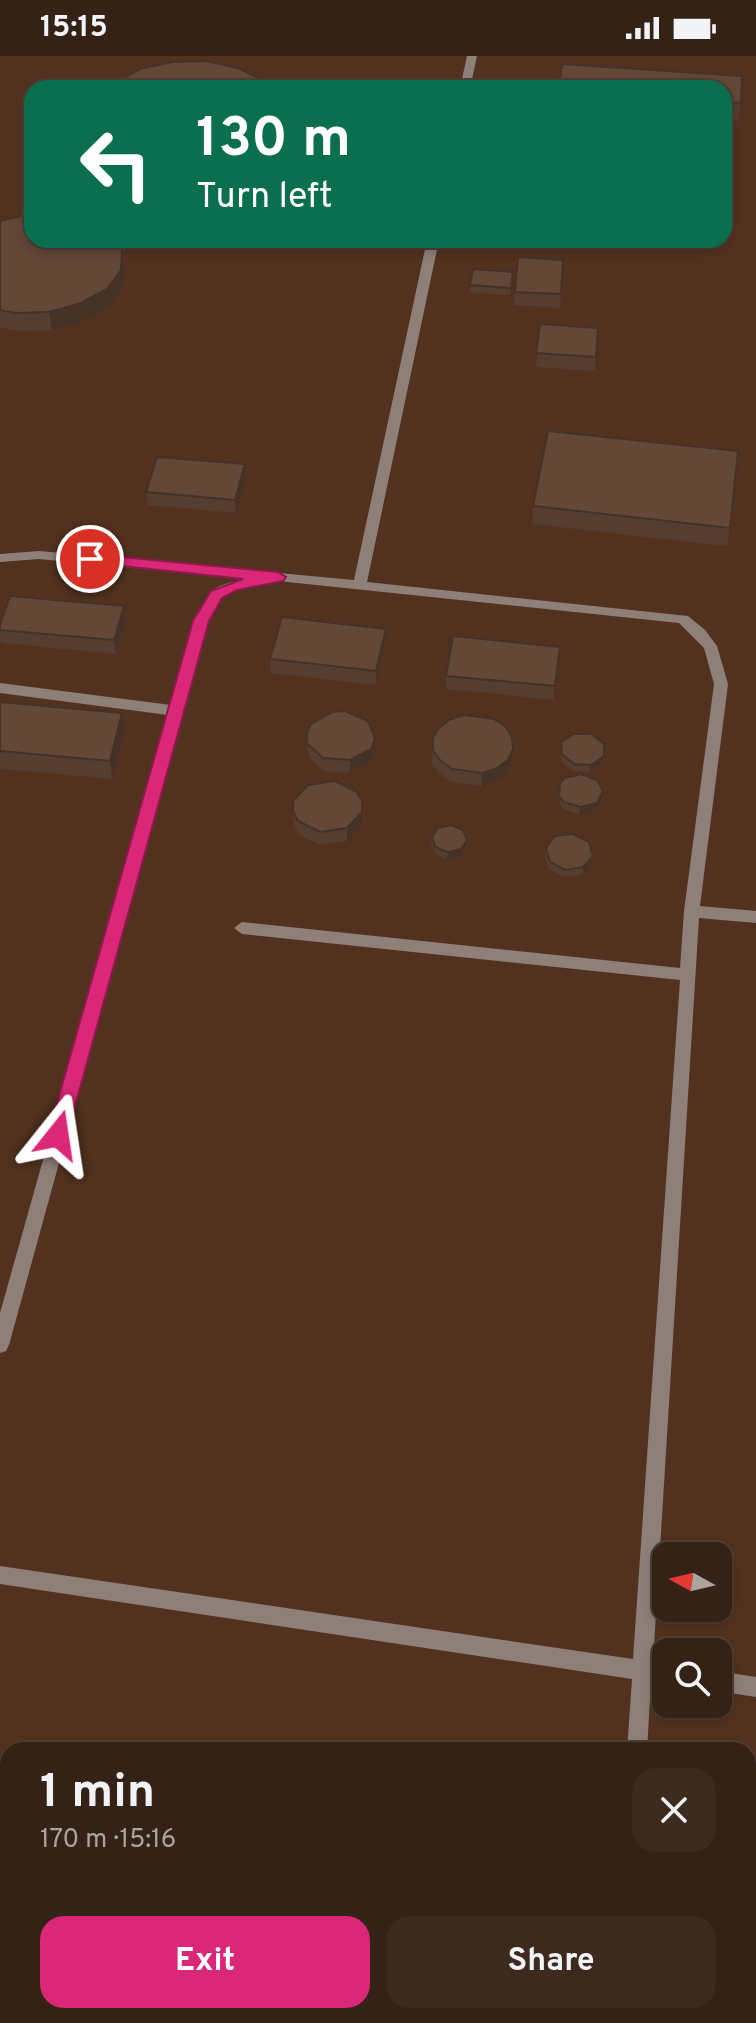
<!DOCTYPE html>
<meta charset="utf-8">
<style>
body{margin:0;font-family:Overpass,sans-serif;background:#3d2a1f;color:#f1f3f6;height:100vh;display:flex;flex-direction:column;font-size:30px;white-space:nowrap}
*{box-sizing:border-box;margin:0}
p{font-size:26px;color:#aaa4a1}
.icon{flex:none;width:44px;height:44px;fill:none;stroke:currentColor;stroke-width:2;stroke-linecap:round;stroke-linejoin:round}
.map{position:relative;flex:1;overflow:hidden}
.sheet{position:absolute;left:0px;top:1686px;width:756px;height:282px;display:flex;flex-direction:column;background:#352216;border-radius:24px 24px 0 0;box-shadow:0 4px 12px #0003,0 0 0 2px #4f3f35}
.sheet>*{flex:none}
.guide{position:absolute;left:24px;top:24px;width:708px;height:168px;border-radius:24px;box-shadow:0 4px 12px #0003,0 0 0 2px #4f3f35;background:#0b6e4f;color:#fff;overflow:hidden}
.needle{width:52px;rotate:278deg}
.tools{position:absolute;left:652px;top:1486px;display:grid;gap:16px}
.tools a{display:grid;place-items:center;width:80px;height:80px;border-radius:16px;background:#352216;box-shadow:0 4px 12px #0003,0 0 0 2px #4f3f35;font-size:40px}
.pin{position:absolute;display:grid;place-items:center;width:68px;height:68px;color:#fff;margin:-34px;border:4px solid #fff;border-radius:50%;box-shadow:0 2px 8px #0007}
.me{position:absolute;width:88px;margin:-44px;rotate:15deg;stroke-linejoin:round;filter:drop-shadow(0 0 6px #0008)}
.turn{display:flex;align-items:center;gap:28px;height:168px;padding:0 40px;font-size:36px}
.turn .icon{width:104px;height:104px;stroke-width:2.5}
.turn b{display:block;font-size:56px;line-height:68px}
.round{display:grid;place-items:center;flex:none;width:84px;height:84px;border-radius:24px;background:#3d2a1f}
.headline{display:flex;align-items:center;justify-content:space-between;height:136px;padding:0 40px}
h1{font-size:48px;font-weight:700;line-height:60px}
.action{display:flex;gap:16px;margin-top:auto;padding:16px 40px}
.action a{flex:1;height:92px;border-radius:24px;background:#db2777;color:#fff;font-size:32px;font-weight:700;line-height:92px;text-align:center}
.action a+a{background:#3d2a1f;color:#f1f3f6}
.status{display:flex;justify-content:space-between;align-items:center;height:56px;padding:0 40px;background:#352216;direction:ltr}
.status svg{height:22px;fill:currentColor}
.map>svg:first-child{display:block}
.built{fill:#52321e;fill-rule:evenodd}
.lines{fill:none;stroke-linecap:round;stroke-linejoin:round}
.service{fill:#8e8078;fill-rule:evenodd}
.wall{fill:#553d2f}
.shaded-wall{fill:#453226}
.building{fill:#634737;stroke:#453226;stroke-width:2}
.route{fill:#db2777;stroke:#8e194d;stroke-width:2}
</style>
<div class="status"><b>15:15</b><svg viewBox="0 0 49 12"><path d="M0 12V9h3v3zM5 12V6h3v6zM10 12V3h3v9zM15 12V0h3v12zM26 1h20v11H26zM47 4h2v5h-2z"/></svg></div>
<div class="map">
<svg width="756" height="1967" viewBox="0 0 756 1967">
<rect width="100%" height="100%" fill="#472e1e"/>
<!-- built -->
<path class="built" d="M0,0H756V1967H0ZM32,32H724V184H32ZM666,1500H718V1552H666ZM666,1596H718V1648H666ZM8,1694H748V1960H8Z"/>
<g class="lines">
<!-- service -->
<g class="service">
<polygon points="467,0 477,0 470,32 460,32"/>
<path d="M427,184H439L367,526L688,560L705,574L717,590L728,628L700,850L756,855V867L699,862L653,1606L666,1608V1628L651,1626L647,1694H627L632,1623L0,1528V1510L633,1603L680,924L242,878L234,872L242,866L680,912L684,855L714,628L704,592L679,567L278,525L237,534L222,541L208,565L9,1289L6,1295L0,1297V1257L168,659L0,637V627L171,649C179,620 191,556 212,535C221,527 237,525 248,523L39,503L0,506V498L39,495L257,515L263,520L278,517L354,524Z"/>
<polygon points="718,1615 756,1621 756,1641 718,1635"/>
<polygon points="606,1960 628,1960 627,1967 605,1967"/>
</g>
</g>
<!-- wall -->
<g class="wall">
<polygon points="724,32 741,47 738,65 724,64"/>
<polygon points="0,165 124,213 123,232 109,251 84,266 52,274 18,275 0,271"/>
<polygon points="505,184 541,184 541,193 504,192"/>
<polygon points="518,201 563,204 560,252 514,249"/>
<polygon points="513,216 510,239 470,237 470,229"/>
<polygon points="540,268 598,272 595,315 536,311"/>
<polygon points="246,422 236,457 148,449 146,436"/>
<polygon points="533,450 730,472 727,490 532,468"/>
<polygon points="126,564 116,598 1,587 0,583 0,574"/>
<polygon points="386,573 385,586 376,629 271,617 270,603"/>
<polygon points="560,591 553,644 446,633 446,620"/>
<polygon points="0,646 125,674 112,723 0,713"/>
<polygon points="307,677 375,696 371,706 350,717 323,715 308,700"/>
<polygon points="433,682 512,706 507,717 496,725 482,730 451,726 439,717 432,707"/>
<polygon points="561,686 603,707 590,716 573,715 561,705"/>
<polygon points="560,727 603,735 602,742 596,754 579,758 563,753 559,747"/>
<polygon points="362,745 362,769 347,785 320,789 298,778 294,768 293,755"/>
<polygon points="432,781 466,791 460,800 447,803 435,798 431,788"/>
<polygon points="546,792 593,800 592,806 583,818 564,821 549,813 545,799"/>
</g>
<!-- shaded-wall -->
<g class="shaded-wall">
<polygon points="122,195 124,213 123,232 109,251 84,266 52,274 49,256"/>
<polygon points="245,408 246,422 236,457 235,444"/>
<polygon points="124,550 126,564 116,598 114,584"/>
<polygon points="386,573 385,586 376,629 376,615"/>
<polygon points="122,657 125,674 112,723 110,705"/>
<polygon points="375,683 375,696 371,706 350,717 350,704"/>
<polygon points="513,693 512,706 507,717 496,725 482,730 482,717"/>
<polygon points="604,700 603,707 590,716 591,709"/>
<polygon points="603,735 602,742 596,754 579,758 580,751"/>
<polygon points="362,756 362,769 347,785 347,772"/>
<polygon points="467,784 466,791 460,800 447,803 448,796"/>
<polygon points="593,800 592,806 583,818 583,811"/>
</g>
<!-- building -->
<g class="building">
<polygon points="206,5 238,12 262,24 268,32 110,32 114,27 140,13 172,6"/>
<polygon points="562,8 742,20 741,47 724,46 724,32 559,32"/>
<polygon points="26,159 32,159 32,184 115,184 122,195 121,214 107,233 81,247 49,256 15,257 0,254 0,165"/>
<polygon points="505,184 541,184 541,186"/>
<polygon points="518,201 563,204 561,238 515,236"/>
<polygon points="473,213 513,216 511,232 470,229"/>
<polygon points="540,268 598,272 596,301 536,297"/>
<polygon points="548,375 738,395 730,472 533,450"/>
<polygon points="157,401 245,408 235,444 146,436"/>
<polygon points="10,540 124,550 114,584 0,574 0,569"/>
<polygon points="282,561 386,573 376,615 270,603"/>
<polygon points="453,580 560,591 555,630 446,620"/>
<polygon points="0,646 122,657 110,705 0,695"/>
<polygon points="345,655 368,665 375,683 371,693 350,704 323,702 307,687 307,677 311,668 332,656"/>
<polygon points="464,659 494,663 506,671 512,682 513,693 508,704 497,712 482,717 452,713 440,704 433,694 433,682 439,672 449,664"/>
<polygon points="574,678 591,678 604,688 604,700 591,709 574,708 562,698 561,686"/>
<polygon points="581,718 597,724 603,735 597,747 580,751 564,746 559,740 560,727 565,722"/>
<polygon points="335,725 357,736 362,745 362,756 347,772 320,776 298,765 293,755 293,745 308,729"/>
<polygon points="451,769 463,774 467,784 461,793 448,796 435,791 432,781 438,772"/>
<polygon points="573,778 589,786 593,800 583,811 565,814 550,806 546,792 555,780"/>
<polygon points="358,1960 422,1960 417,1967 361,1967"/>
<polygon points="460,1960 531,1960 530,1967 462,1967"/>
</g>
<!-- route -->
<polygon class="route" points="90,498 278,516 286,521 283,525 237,534 222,542 209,565 67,1079 64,1084 51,1084 48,1079 193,565 211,535 243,523 85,506 85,499"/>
</svg>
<div class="tools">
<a><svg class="needle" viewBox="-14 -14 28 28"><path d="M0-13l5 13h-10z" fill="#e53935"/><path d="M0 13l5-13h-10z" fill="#aaa4a1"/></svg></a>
<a><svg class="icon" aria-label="search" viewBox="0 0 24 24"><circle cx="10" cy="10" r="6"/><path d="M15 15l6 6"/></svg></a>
</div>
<div class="pin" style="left:90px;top:503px;background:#d93025"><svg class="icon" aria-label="arrive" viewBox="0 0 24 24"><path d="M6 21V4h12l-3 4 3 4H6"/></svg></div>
<svg class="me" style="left:58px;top:1079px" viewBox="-20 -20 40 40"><path d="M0-17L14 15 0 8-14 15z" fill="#db2777" stroke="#fff" stroke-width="4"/></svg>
<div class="guide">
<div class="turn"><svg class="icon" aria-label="left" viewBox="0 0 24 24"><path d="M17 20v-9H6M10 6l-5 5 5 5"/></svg><div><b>130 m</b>Turn left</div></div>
</div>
<section class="sheet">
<div class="headline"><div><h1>1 min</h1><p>170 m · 15:16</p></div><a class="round"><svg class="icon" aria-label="close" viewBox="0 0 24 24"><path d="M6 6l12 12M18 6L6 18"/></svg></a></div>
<div class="action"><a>Exit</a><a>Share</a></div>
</section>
</div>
